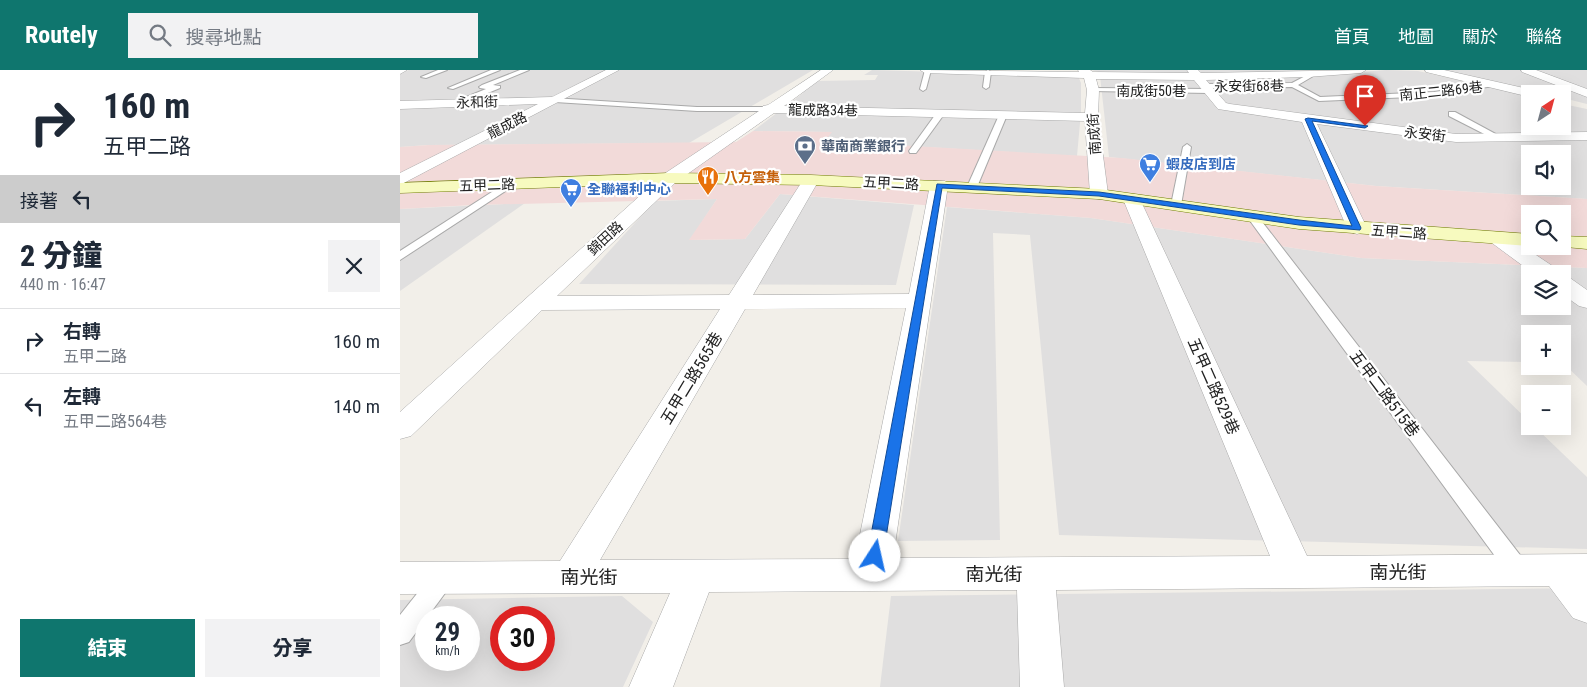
<!DOCTYPE html>
<html lang="zh-TW">
<meta charset="utf-8">
<style>
body{margin:0;font-family:"Roboto Condensed","Noto Sans TC",sans-serif;background:#f2f2f3;color:#1f2937;height:100vh;display:flex;flex-direction:column;font-size:19px;white-space:nowrap}
*{box-sizing:border-box;margin:0}
p{font-size:16px;color:#747a83}
.icon{flex:none;width:28px;height:28px;fill:none;stroke:currentColor;stroke-width:2;stroke-linecap:round;stroke-linejoin:round}
.map{position:relative;flex:1;overflow:hidden}
.sheet{display:flex;flex-direction:column;background:#fff;width:400px}
.sheet>*{flex:none}
.hud{background:#fff;color:#1f2937;overflow:hidden}
.needle{width:32px;rotate:36deg}
.buttons{position:absolute;left:1121px;top:15px;display:grid;gap:10px}
.buttons a{display:grid;place-items:center;width:50px;height:50px;border-radius:0px;background:#fff;box-shadow:0 5px 20px #0002;font-size:25px}
.speed{position:absolute;left:15px;top:536px;display:flex;gap:10px;font-size:25px;font-weight:700;text-align:center}
.speed>*{display:grid;place-content:center;width:65px;height:65px;border-radius:50%;background:#fff;box-shadow:0 5px 20px #0002;line-height:1}
.speed small{font-size:12px;font-weight:400}
.speed .limit{border:8px solid #d22;background:#fff;color:#111}
.pin{position:absolute;display:grid;place-items:center;width:42px;height:42px;color:#fff;margin:-51px -21px;border-radius:50% 50% 50% 0;rotate:-45deg;box-shadow:0 0 5px #0007}
.pin .icon{rotate:45deg}
.me{position:absolute;width:55px;margin:-28px;rotate:10deg;stroke-linejoin:round;filter:drop-shadow(0 0 4px #0008)}
.turn{display:flex;align-items:center;gap:18px;height:105px;padding:0 20px;font-size:22px}
.turn .icon{width:65px;height:65px;stroke-width:2.5}
.turn b{display:block;font-size:35px;line-height:42px}
.then{display:flex;align-items:center;height:48px;padding:0 20px;background:#0003;gap:10px;font-size:19px}
.round{display:grid;place-items:center;flex:none;width:52px;height:52px;border-radius:0px;background:#f2f2f3}
.headline{display:flex;align-items:center;justify-content:space-between;height:85px;padding:0 20px}
h1{font-size:30px;font-weight:800;line-height:38px}
.primary-button{display:flex;gap:10px;margin-top:auto;padding:10px 20px}
.primary-button a{flex:1;height:58px;border-radius:0px;background:#0f766e;color:#fff;font-size:20px;font-weight:800;line-height:58px;text-align:center}
.primary-button a+a{background:#f2f2f3;color:#1f2937}
ul{padding:0;list-style:none}
li{display:flex;align-items:center;gap:15px;height:65px;padding:0 20px;border-top:1px solid #e0e1e3}
li div{flex:1}
li b{display:block;font-size:19px}
li em{font-style:normal}
header{display:flex;align-items:center;gap:30px;box-sizing:border-box;height:70px;padding:0 25px;background:#0f766e;color:#fff}
header strong{font-size:24px}
nav{display:flex;gap:28px;margin-inline-start:auto;font-size:18px}
.search{width:350px;height:45px;background:#f2f2f3;display:flex;align-items:center;gap:12px;box-sizing:border-box;padding:0 18px;border-radius:0px;color:#747a83;font-size:19px}
main{display:flex;flex:1;min-height:0}
.map>svg:first-child{display:block}
.residential{fill:#e0dfdf;fill-rule:evenodd}
.commercial{fill:#f2dad9;fill-rule:evenodd}
.lines{fill:none;stroke-linecap:round;stroke-linejoin:round}
.lane-casing{stroke:#a9a9a9;stroke-width:2}
.street-casing{stroke:#a9a9a9;stroke-width:1}
.secondary-casing{stroke:#707d05;stroke-width:1}
.lane{fill:#fff;fill-rule:evenodd}
.street{fill:#fff;fill-rule:evenodd}
.secondary{fill:#f7fabf;fill-rule:evenodd}
.route{fill:#1a73e8;stroke:#114b97}
.labels{text-anchor:middle;stroke-width:4.5;stroke-linejoin:round;paint-order:stroke}
.far-street-label{font-size:14px;fill:#222;stroke:#fff}
.far-service-label{font-size:14px;font-weight:bold;fill:#4e5e75;stroke:#fff;text-anchor:start}
.far-shop-label{font-size:14px;font-weight:bold;fill:#366cbe;stroke:#fff;text-anchor:start}
.far-food-label{font-size:14px;font-weight:bold;fill:#c56008;stroke:#fff;text-anchor:start}
.street-label{font-size:16px;fill:#222;stroke:#fff}
.near-street-label{font-size:19px;fill:#222;stroke:#fff}
</style>
<header>
<strong>Routely</strong>
<div class="search"><svg class="icon" aria-label="search" viewBox="0 0 24 24"><circle cx="10" cy="10" r="6"/><path d="M15 15l6 6"/></svg>搜尋地點</div>
<nav><a>首頁</a><a>地圖</a><a>關於</a><a>聯絡</a></nav>
</header>
<main>
<section class="sheet">
<div class="hud">
<div class="turn"><svg class="icon" aria-label="right" viewBox="0 0 24 24"><path d="M7 20v-9h11M14 6l5 5-5 5"/></svg><div><b>160 m</b>五甲二路</div></div>
<div class="then">接著<svg class="icon" aria-label="left" viewBox="0 0 24 24"><path d="M17 20v-9H6M10 6l-5 5 5 5"/></svg></div>
</div>
<div class="headline"><div><h1>2 分鐘</h1><p>440 m · 16:47</p></div><a class="round"><svg class="icon" aria-label="close" viewBox="0 0 24 24"><path d="M6 6l12 12M18 6L6 18"/></svg></a></div>
<ul>
<li><svg class="icon" aria-label="right" viewBox="0 0 24 24"><path d="M7 20v-9h11M14 6l5 5-5 5"/></svg><div><b>右轉</b><p>五甲二路</p></div><em>160 m</em></li>
<li><svg class="icon" aria-label="left" viewBox="0 0 24 24"><path d="M17 20v-9H6M10 6l-5 5 5 5"/></svg><div><b>左轉</b><p>五甲二路564巷</p></div><em>140 m</em></li>
</ul>
<div class="primary-button"><a>結束</a><a>分享</a></div>
</section>
<div class="map">
<svg width="1187" height="617" viewBox="0 0 1187 617">
<rect width="100%" height="100%" fill="#f2efe9"/>
<!-- residential -->
<g class="residential">
<polygon points="9,0 413,0 289,73 29,75 0,77 0,3"/>
<polygon points="472,0 678,6 681,13 681,42 677,86 424,71 431,62 353,61 403,23 399,23 415,11 475,10 478,5 464,5"/>
<polygon points="691,0 916,0 866,4 703,3"/>
<path d="M986,0L1018,1L1130,26V56H1162L1163,34L1187,39V129L976,116L709,87L700,6L888,8ZM1130,84H1162V116H1130Z"/>
<polygon points="1039,0 1187,0 1187,34 1163,28 1162,24 1143,24"/>
<polygon points="380,124 514,135 496,215 179,214 255,131 317,129 290,170 345,169"/>
<polygon points="125,133 0,221 0,139"/>
<path d="M547,137L691,148L961,188L1187,198V316L1163,293L1162,264H1130V292L1067,291L1130,352V356H1134L1187,407V479L659,465L630,165L593,163L600,470L498,471ZM1130,204H1162V236H1130Z"/>
<polygon points="1187,518 1187,617 480,617 491,526"/>
<path d="M222,526L253,552L223,617H0V530ZM26,548H69V590H26ZM101,548H144V590H101Z"/>
</g>
<!-- commercial -->
<path class="commercial" d="M353,61L432,62L425,71L722,88L976,116L1187,129V198L961,188L691,148L380,124L345,169L289,170L317,129L73,135L0,139V77L29,75L336,72ZM1130,144H1162V176H1130Z"/>
<g class="lines">
<!-- lane casing -->
<g class="lane-casing">
<g id="lane">
<polygon points="38,0 47,0 26,8 21,7"/>
<polygon points="91,0 100,0 53,19 48,18"/>
<polygon points="120,0 129,0 93,15 100,16 100,18 61,34 54,32 86,19 80,18 79,17 82,15"/>
<polygon points="525,0 531,0 526,19 523,21 520,19"/>
<polygon points="588,0 591,2 589,17 586,19 583,17 585,2"/>
<polygon points="913,2 915,3 915,5 898,15 920,27 1034,22 1096,13 1099,15 1034,26 919,31 892,17 805,18 802,16 805,14 892,13"/>
<polygon points="693,18 809,19 813,21 809,23 691,21 689,20"/>
<polygon points="152,28 297,37 368,37 372,39 368,41 297,41 155,32 151,30"/>
<polygon points="538,41 545,43 516,83 510,83 509,81"/>
<polygon points="1049,42 1055,42 1103,68 1096,70 1049,46"/>
<polygon points="600,43 607,45 577,117 572,120 568,119 567,117"/>
<polygon points="787,74 791,77 781,135 776,138 771,135 783,77"/>
<polygon points="109,111 113,112 113,116 0,190 0,181"/>
<polygon points="852,143 856,144 1127,494 1130,501 1127,508 1119,511 1111,508 848,148 846,146 848,144"/>
<polygon points="43,498 51,501 54,508 51,515 9,572 0,575 0,545 35,501"/>
</g>
</g>
<!-- street casing -->
<g class="street-casing">
<g id="street">
<polygon points="0,0 7,0 0,4"/>
<polygon points="206,0 219,0 0,115 0,103 138,34 0,39 0,31 152,27"/>
<path d="M421,0H433L384,36L685,43L687,20L684,8L525,3L520,0L679,2L678,0H690L693,2L789,3L787,0H798L801,3L966,0L961,3L907,7L806,10L826,33L830,34L1056,64L1187,62V70L1056,72L917,54L967,158L964,162L957,164L950,162L947,158L902,52L818,39L794,10L696,9L699,20L698,47L708,124L705,128L699,129L693,128L690,124L685,51L374,43L276,112L157,226L329,225L403,110L405,106H417L419,110L353,225L509,224L530,115L533,111H545L548,115L493,488L870,486L723,129L726,125L732,124L738,125L907,486L1187,484V553L1173,548L1149,516L656,520L664,617H620L617,520L309,522L273,617H229L270,523L0,524V492L160,491L320,239L142,240L11,366L0,369V342L264,104L362,39L363,36L368,35ZM506,238L455,489L200,490L345,239Z"/>
<polygon points="1025,0 1044,0 1137,21 1139,24 1130,24 1130,27 1026,2"/>
<polygon points="1121,0 1136,0 1187,19 1187,27 1122,2"/>
<polygon points="1099,163 1106,165 1157,199 1160,204 1134,204 1092,173 1089,169 1092,165"/>
<polygon points="1162,206 1170,208 1187,220 1187,238 1179,236 1162,224"/>
</g>
</g>
<!-- secondary casing -->
<g class="secondary-casing">
<g id="secondary">
<polygon points="270,103 411,105 699,119 899,147 1130,164 1130,176 899,159 699,129 411,115 270,113 0,123 0,113"/>
<polygon points="1162,166 1187,167 1187,179 1155,176 1162,176"/>
</g>
</g>
<!-- lane -->
<use href="#lane" class="lane"/>
<!-- street -->
<use href="#street" class="street"/>
<!-- secondary -->
<use href="#secondary" class="secondary"/>
</g>
<!-- route -->
<polygon class="route" points="908,48 968,56 965,58 912,51 961,158 960,160 899,155 699,126 542,118 483,486 480,490 475,492 469,490 467,486 537,114 699,122 899,150 952,156 905,49"/>
<!-- icons -->
<defs>
<g id="bank-pin" transform="scale(1.125)"><path d="M0 17L-7.5 6A9.5 9.5 0 1 1 7.5 6Z" fill="#5c6f8a" stroke="#fff"/><path d="M-6-4H6V4H-6ZM0-2.3a2.3 2.3 0 1 0 0 4.6a2.3 2.3 0 1 0 0-4.6Z" fill="#fff"/></g>
<g id="supermarket-pin" transform="scale(1.125)"><path d="M0 17L-7.5 6A9.5 9.5 0 1 1 7.5 6Z" fill="#3f7fe0" stroke="#fff"/><path d="M-6-5.5h2.5l.6 2H6L4.5 2H-2.5L-4.4-4H-6ZM-1.5 3.2a1.3 1.3 0 1 0 .1 0ZM3 3.2a1.3 1.3 0 1 0 .1 0Z" fill="#fff"/></g>
<g id="restaurant-pin" transform="scale(1.125)"><path d="M0 17L-7.5 6A9.5 9.5 0 1 1 7.5 6Z" fill="#e8710a" stroke="#fff"/><path d="M-5-6h1v4h1v-4h1v4h1v-4h1v5L-1.5 .5V6h-2V.5L-5-1ZM5-6V6H3V1.5H1.5Q1.5-4 5-6Z" fill="#fff"/></g>
</defs>
<g fill-rule="evenodd">
<use href="#bank-pin" x="405" y="76"/>
<use href="#supermarket-pin" x="750" y="94"/>
<use href="#restaurant-pin" x="308" y="107"/>
<use href="#supermarket-pin" x="171" y="119"/>
</g>
<g class="labels">
<!-- far-street labels -->
<g class="far-street-label">
<text transform="translate(849 16) rotate(-1)" y="5">永安街68巷</text>
<text x="751" y="26">南成街50巷</text>
<text transform="translate(1041 21) rotate(-6)" y="5">南正二路69巷</text>
<text transform="translate(77 32) rotate(-2)" y="5">永和街</text>
<text transform="translate(423 40) rotate(1)" y="5">龍成路34巷</text>
<text transform="translate(107 55) rotate(-27)" y="5">龍成路</text>
<text transform="translate(694 64) rotate(-94)" y="5">南成街</text>
<text transform="translate(1025 64) rotate(7)" y="5">永安街</text>
<text transform="translate(491 113) rotate(3)" y="5">五甲二路</text>
<text transform="translate(87 115) rotate(-2)" y="5">五甲二路</text>
<text transform="translate(999 162) rotate(4)" y="5">五甲二路</text>
<text transform="translate(205 168) rotate(-43)" y="5">錦田路</text>
</g>
<!-- far-service labels -->
<g class="far-service-label">
<text x="421" y="81">華南商業銀行</text>
</g>
<!-- far-shop labels -->
<g class="far-shop-label">
<text x="766" y="99">蝦皮店到店</text>
<text x="187" y="124">全聯福利中心</text>
</g>
<!-- far-food labels -->
<g class="far-food-label">
<text x="324" y="112">八方雲集</text>
</g>
<!-- street labels -->
<g class="street-label">
<text transform="translate(291 308) rotate(-59)" y="6">五甲二路565巷</text>
<text transform="translate(814 316) rotate(66)" y="6">五甲二路529巷</text>
<text transform="translate(985 323) rotate(53)" y="6">五甲二路515巷</text>
</g>
<!-- near-street labels -->
<g class="near-street-label">
<text x="998" y="509">南光街</text>
<text x="594" y="511">南光街</text>
<text x="189" y="514">南光街</text>
</g>
</g>
</svg>
<div class="buttons">
<a><svg class="needle" viewBox="-14 -14 28 28"><path d="M0-13l5 13h-10z" fill="#e53935"/><path d="M0 13l5-13h-10z" fill="#747a83"/></svg></a>
<a><svg class="icon" aria-label="sound" viewBox="0 0 24 24"><path d="M4 9h4l5-4v14l-5-4H4zM17 9q2 3 0 6"/></svg></a>
<a><svg class="icon" aria-label="search" viewBox="0 0 24 24"><circle cx="10" cy="10" r="6"/><path d="M15 15l6 6"/></svg></a>
<a><svg class="icon" aria-label="layers" viewBox="0 0 24 24"><path d="M12 4l9 5-9 5-9-5zM3 14l9 5 9-5"/></svg></a>
<a>+</a>
<a>−</a>
</div>
<div class="speed"><div>29<small>km/h</small></div><div class="limit">30</div></div>
<div class="pin" style="left:965px;top:56px;background:#d93025"><svg class="icon" aria-label="arrive" viewBox="0 0 24 24"><path d="M6 21V4h12l-3 4 3 4H6"/></svg></div>
<svg class="me" style="left:475px;top:486px" viewBox="-20 -20 40 40"><circle r="19" fill="#fff"/><path d="M0-13L10 11 0 6-10 11z" fill="#1a73e8"/></svg>
</div>
</main>
